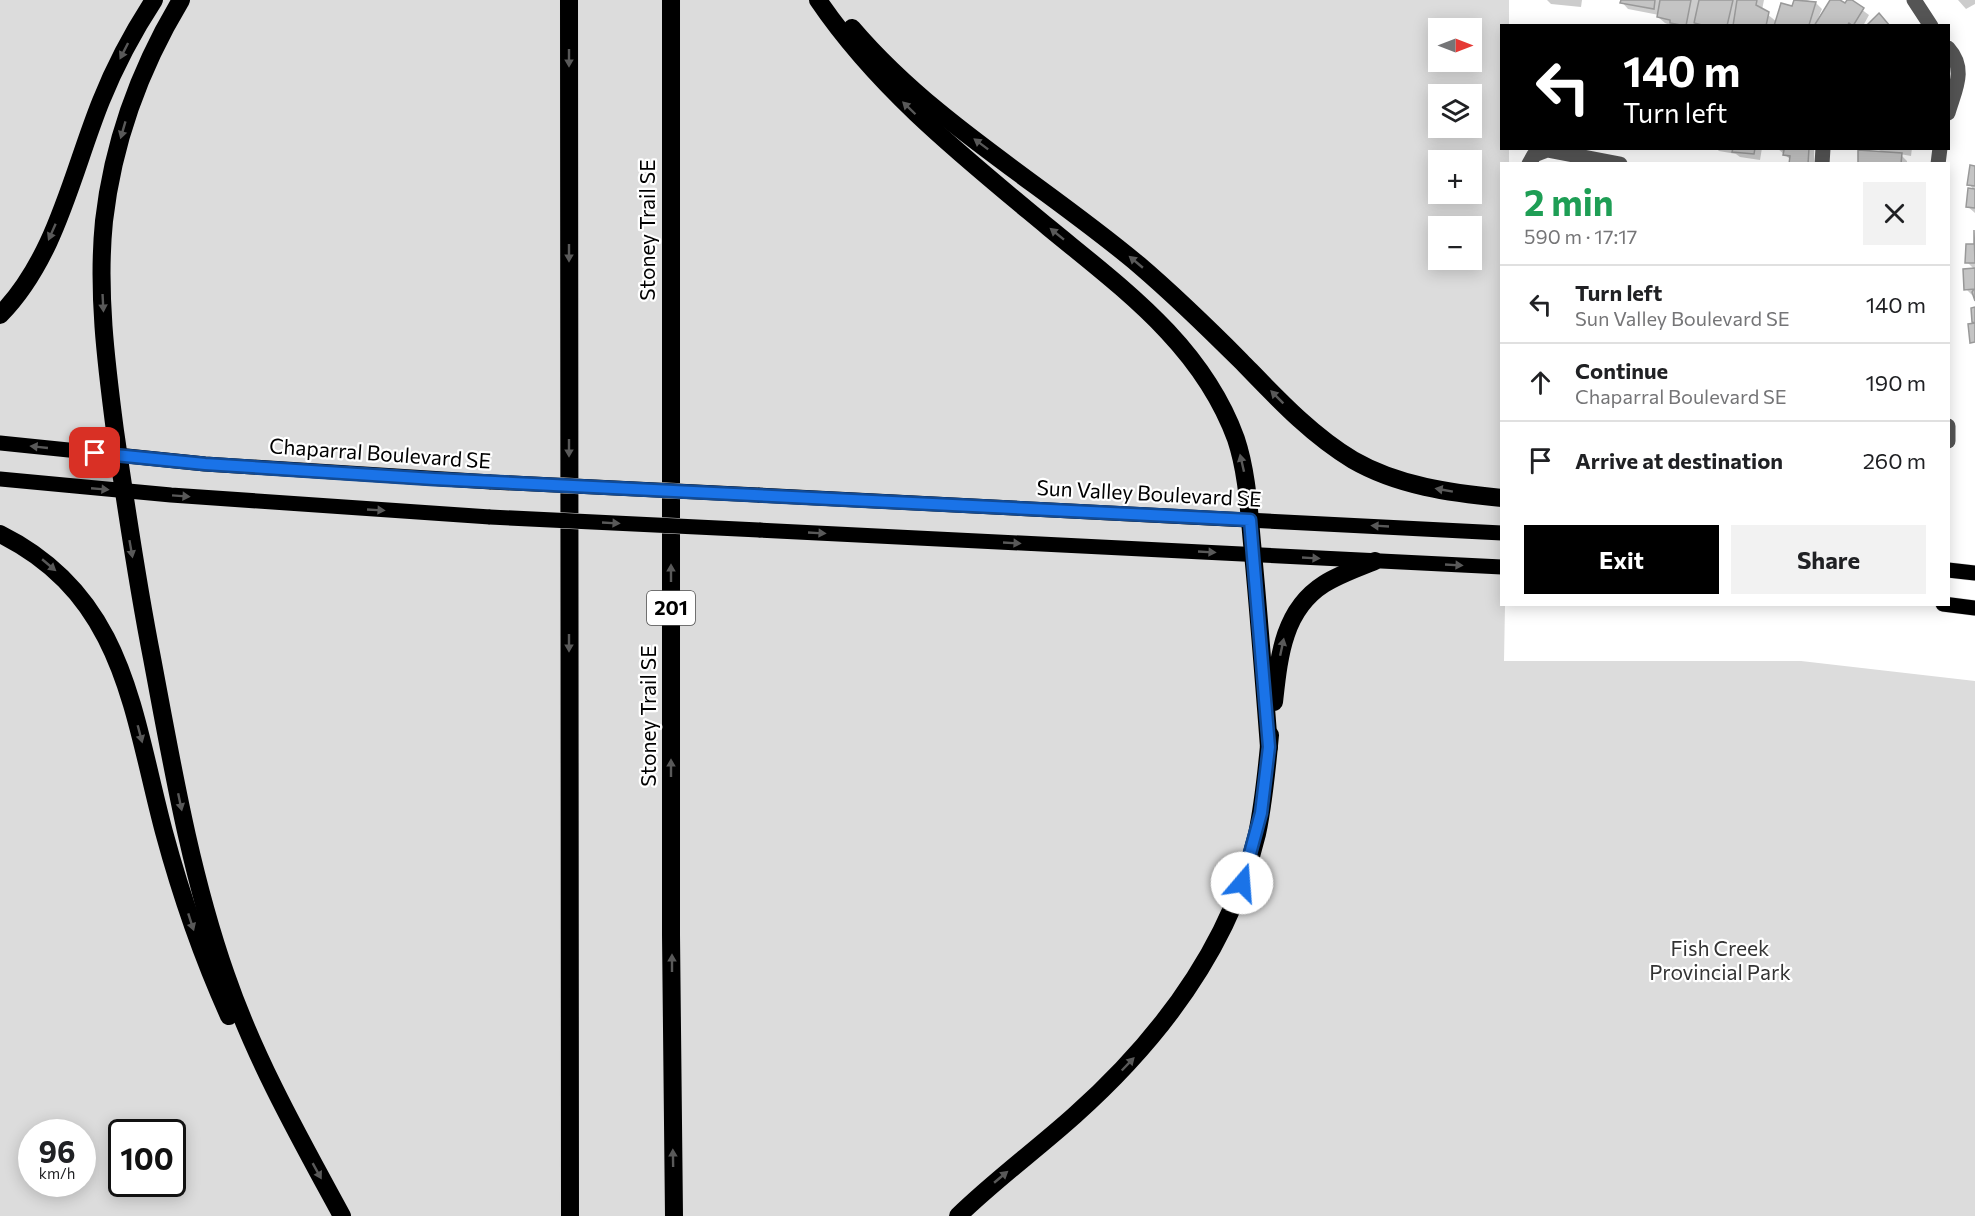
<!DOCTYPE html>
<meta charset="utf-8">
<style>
body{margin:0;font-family:Commissioner,sans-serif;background:#f2f2f2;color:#202124;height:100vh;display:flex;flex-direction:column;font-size:22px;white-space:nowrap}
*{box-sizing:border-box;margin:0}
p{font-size:20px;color:#757577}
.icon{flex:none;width:33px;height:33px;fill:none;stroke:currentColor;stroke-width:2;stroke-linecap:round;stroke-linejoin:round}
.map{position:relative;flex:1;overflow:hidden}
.panel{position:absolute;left:1500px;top:162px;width:450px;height:444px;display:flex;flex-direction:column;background:#fff;border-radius:0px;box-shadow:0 3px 15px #0003}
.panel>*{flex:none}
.hud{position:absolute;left:1500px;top:24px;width:450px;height:126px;border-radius:0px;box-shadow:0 3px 15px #0003;background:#000;color:#fff;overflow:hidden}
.needle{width:39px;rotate:90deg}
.tools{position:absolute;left:1428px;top:18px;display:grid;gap:12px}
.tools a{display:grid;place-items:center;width:54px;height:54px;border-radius:0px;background:#fff;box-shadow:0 3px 15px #0003;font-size:30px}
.speed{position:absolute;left:18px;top:1119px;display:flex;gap:12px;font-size:30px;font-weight:700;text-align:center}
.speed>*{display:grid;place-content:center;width:78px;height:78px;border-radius:50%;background:#fff;box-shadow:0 3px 15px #0003;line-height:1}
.speed small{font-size:15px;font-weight:400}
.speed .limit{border:3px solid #111;border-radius:9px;background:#fff;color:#111}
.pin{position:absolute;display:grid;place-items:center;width:51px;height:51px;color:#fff;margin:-26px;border-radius:12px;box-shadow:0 3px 9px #0006}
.me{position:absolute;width:66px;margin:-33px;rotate:18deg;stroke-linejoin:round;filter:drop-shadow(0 0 4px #0008)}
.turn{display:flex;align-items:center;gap:21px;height:126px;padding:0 24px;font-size:27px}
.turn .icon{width:78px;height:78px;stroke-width:2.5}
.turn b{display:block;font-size:42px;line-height:51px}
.round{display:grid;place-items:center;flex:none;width:63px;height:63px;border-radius:0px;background:#f2f2f2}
.headline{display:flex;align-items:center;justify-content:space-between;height:102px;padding:0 24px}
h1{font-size:36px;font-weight:700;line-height:45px;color:#1e9e55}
.primary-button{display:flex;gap:12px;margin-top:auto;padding:12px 24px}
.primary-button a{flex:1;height:69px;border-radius:0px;background:#000;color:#fff;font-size:24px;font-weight:700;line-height:69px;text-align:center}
.primary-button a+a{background:#f2f2f2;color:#202124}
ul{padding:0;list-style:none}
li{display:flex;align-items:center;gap:18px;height:78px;padding:0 24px;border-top:2px solid #e0e0e0}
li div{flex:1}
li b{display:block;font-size:22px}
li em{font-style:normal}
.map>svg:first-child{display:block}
.green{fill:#dcdcdc;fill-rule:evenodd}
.shadow{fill:#0003}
.building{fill:#c4c4c4;stroke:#999;stroke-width:1.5}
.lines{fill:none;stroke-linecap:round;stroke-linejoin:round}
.major-casing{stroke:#dbdbdb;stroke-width:16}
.highway-casing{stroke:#dbdbdb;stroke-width:20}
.minor{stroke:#555;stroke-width:15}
.major{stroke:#000;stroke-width:15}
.highway{stroke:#000;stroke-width:18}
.major-bridge-casing{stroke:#dbdbdb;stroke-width:16;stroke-linecap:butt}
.major-bridge{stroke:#000;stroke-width:15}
.oneway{fill:#595959}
.route-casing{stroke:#114b97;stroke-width:15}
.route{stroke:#1a73e8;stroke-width:10}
.labels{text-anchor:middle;stroke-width:4.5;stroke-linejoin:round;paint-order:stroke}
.shield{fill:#fff;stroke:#4c4c4c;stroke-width:1.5}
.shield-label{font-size:20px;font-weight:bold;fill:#000}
.street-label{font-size:21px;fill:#000;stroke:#fff}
.park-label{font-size:21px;fill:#333;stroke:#fff}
</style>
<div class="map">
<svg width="1975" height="1216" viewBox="0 0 1975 1216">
<rect width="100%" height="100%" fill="#fff"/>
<!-- green -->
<path class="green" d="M0,0H1509V25L1502,26V148L1509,149V163L1502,164V604L1505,605L1504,661H1801L1975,681V1216H0ZM1438,28H1472V62H1438ZM1438,94H1472V128H1438ZM1438,160H1472V194H1438ZM1438,226H1472V260H1438ZM32,1132H82V1184H32ZM122,1132H172V1184H122Z"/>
<!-- shadow -->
<g class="shadow">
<polygon points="1547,0 1582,0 1581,7 1551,4"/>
<polygon points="1611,0 1764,0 1762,10 1777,22 1793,8 1796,0 1807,0 1816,3 1822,9 1817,21 1819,21 1832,0 1837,0 1846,5 1849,0 1869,15 1863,26 1699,26 1694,21 1693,26 1672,26 1665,23 1658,17 1659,15 1628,9 1620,0"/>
<polygon points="1958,0 1975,0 1975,4 1966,9"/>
<polygon points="1716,148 1762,148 1760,160 1740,157 1736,154 1719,151"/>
<polygon points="1814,148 1814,164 1790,164 1791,160 1778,149"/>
<polygon points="1873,148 1912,148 1911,156 1900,154 1907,161 1907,164 1860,164 1881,153 1881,151"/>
<polygon points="1975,167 1975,213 1967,206 1974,190 1969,184"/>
<polygon points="1975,245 1975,296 1972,295 1966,289 1975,270 1967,262 1968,246"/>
</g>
<!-- building -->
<g class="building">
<polygon points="1621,0 1655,0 1654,9 1620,3"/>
<polygon points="1660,0 1691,0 1686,26 1670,23 1670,20 1657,17"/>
<polygon points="1699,0 1733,0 1727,26 1706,26 1694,23"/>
<polygon points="1737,0 1757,0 1756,5 1769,12 1766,26 1733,26"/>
<polygon points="1794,0 1816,2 1809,25 1774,26 1781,3 1792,6"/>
<polygon points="1830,0 1840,0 1845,3 1847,0 1852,0 1864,8 1853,26 1849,23 1847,26 1814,26"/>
<polygon points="1879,13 1890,26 1866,26"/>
<polygon points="1733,148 1755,148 1754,154 1732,152"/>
<polygon points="1777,148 1809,148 1808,164 1789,164 1790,156 1783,155 1784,150"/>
<polygon points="1858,150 1902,153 1901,164 1858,164"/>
<polygon points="1970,165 1975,166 1975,186 1967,185"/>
<polygon points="1968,188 1975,189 1975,208 1966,207"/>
<polygon points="1974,230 1975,263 1965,263 1966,244 1974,244"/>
<polygon points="1975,268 1975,301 1972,292 1974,289 1964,290 1963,269"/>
<polygon points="1975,307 1975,342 1970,343 1968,324 1975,323 1972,322 1971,308"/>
</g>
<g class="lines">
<!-- major casing -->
<g class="major-casing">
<g id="major">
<polyline points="0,443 205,464 491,482"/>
<polyline points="0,479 171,495 490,517"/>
<polyline points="758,495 1502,533"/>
<polyline points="759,530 1502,567"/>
<polyline points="1948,570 1975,573"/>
<polyline points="1943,604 1975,608"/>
</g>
</g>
<!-- highway casing -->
<g class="highway-casing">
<g id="highway">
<path d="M181,0C140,68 113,142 104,221C97,291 106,362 115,431C126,507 137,582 152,658C172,764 190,872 226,975C255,1059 299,1137 342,1216"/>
<polyline points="569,0 570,1216"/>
<polyline points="671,0 671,935 674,1216"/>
<path d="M818,0C879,90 965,158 1048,227C1122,288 1202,345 1236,439C1248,475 1249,515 1253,553C1259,617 1264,682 1269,747"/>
<path d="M852,28C933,123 1044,185 1139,265C1174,295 1208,328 1241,361C1276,397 1310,434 1353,460C1398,486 1451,493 1502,498"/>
<path d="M0,315C56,258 72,173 101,101C115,66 133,32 154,0"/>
<path d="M0,534C125,596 132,712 164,832C181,895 202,956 229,1016"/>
<path d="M1274,702C1279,657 1283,610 1324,584C1340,574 1358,568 1375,561"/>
<path d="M958,1216C995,1180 1036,1150 1075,1115C1160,1039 1230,947 1257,834C1264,801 1267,768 1270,735"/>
</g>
</g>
<!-- minor -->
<g class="minor">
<polyline points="1914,0 1931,26"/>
<path d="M1948,48C1967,69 1955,89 1948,113"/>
<polyline points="1529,164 1534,155 1547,150 1620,164"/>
<polyline points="1822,164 1823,148"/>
<polyline points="1938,164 1940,148"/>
<polyline points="1948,426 1948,441"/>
</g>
<!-- major -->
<use href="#major" class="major"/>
<!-- highway -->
<use href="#highway" class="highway"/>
<!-- major-bridge casing -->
<g class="major-bridge-casing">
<g id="major-bridge">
<polyline points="491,482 758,495"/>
<polyline points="490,517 759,530"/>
</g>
</g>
<!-- major-bridge -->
<use href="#major-bridge" class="major-bridge"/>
</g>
<!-- one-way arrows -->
<defs><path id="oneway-solid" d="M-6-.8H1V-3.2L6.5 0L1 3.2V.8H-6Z" transform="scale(1.5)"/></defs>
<g class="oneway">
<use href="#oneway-solid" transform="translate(124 51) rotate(117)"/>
<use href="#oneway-solid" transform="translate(569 58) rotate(90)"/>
<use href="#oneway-solid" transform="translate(909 108) rotate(-136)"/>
<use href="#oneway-solid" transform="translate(123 130) rotate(106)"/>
<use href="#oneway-solid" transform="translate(981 144) rotate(-143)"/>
<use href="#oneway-solid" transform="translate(52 232) rotate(114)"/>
<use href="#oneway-solid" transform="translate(1057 234) rotate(-141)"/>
<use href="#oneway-solid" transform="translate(569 253) rotate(90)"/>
<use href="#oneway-solid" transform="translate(1136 262) rotate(-140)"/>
<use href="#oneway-solid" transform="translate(103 303) rotate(87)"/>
<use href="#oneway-solid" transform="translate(1277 397) rotate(-135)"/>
<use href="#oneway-solid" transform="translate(39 447) rotate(-174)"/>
<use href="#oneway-solid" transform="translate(569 448) rotate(90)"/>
<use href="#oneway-solid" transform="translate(1242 463) rotate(-103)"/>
<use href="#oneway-solid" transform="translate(100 489) rotate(5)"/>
<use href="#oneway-solid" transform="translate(1444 490) rotate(-170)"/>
<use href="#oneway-solid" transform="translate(181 496) rotate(4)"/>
<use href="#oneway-solid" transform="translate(376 510) rotate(3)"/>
<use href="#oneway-solid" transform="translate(611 523) rotate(3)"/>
<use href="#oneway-solid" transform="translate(1380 526) rotate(-177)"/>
<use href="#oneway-solid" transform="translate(817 533) rotate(3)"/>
<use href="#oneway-solid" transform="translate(1012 543) rotate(3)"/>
<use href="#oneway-solid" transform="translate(131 549) rotate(80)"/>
<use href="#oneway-solid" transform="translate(1207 552) rotate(3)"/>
<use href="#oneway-solid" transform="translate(1311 558) rotate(3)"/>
<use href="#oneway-solid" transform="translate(49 565) rotate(40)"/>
<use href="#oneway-solid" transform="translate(1454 565) rotate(3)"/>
<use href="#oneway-solid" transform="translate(671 573) rotate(-90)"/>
<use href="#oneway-solid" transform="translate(569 643) rotate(90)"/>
<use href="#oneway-solid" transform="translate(1282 647) rotate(-78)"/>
<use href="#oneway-solid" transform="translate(140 734) rotate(75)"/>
<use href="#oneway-solid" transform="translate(671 768) rotate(-90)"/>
<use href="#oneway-solid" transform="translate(180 802) rotate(78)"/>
<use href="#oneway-solid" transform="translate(191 922) rotate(72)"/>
<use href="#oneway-solid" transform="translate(672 963) rotate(-90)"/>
<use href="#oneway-solid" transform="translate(1128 1064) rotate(-46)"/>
<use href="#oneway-solid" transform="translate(673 1158) rotate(-91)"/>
<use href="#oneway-solid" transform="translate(317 1171) rotate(61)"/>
<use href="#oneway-solid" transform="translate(1001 1177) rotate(-40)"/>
</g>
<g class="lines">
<!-- route casing -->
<g class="route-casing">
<polyline id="route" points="95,453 205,464 434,479 1250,520 1269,747 1261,813 1242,883"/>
</g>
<!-- route -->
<use href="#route" class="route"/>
</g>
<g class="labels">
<!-- shield labels -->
<rect class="shield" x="647" y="591" width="48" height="34" rx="4.5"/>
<g class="shield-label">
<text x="671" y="615">201</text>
</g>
<!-- street labels -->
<g class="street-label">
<text transform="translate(648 230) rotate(-90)" y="7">Stoney Trail SE</text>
<text transform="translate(380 454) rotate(4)" y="7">Chaparral Boulevard SE</text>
<text transform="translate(1149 494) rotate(3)" y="7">Sun Valley Boulevard SE</text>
<text transform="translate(649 716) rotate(-90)" y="7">Stoney Trail SE</text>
</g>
<!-- park labels -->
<g class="park-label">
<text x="1720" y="956">Fish Creek<tspan x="1720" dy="24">Provincial Park</tspan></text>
</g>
</g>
</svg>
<div class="tools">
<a><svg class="needle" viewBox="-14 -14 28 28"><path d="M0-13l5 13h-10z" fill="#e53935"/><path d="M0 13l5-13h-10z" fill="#757577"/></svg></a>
<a><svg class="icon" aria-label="layers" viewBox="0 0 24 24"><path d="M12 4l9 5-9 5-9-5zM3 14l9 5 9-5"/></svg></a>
<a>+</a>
<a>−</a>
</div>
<div class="speed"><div>96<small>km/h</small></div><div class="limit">100</div></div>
<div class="pin" style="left:95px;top:453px;background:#d93025"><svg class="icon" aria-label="arrive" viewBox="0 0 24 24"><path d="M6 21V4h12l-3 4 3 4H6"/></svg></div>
<svg class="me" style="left:1242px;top:883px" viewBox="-20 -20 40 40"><circle r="19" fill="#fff"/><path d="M0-13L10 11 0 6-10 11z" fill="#1a73e8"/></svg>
<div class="hud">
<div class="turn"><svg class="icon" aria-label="left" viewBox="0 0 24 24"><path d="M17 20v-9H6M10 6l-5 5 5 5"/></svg><div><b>140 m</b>Turn left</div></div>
</div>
<section class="panel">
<div class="headline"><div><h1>2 min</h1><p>590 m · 17:17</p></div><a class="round"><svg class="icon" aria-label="close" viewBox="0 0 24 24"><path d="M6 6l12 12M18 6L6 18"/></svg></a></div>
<ul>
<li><svg class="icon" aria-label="left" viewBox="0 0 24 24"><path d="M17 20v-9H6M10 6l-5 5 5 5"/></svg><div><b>Turn left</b><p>Sun Valley Boulevard SE</p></div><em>140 m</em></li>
<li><svg class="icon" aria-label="ahead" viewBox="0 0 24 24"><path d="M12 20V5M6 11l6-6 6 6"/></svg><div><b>Continue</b><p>Chaparral Boulevard SE</p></div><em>190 m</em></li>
<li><svg class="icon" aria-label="arrive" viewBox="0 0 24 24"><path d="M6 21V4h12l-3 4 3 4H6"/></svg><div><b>Arrive at destination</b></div><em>260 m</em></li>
</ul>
<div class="primary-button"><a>Exit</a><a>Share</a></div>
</section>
</div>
